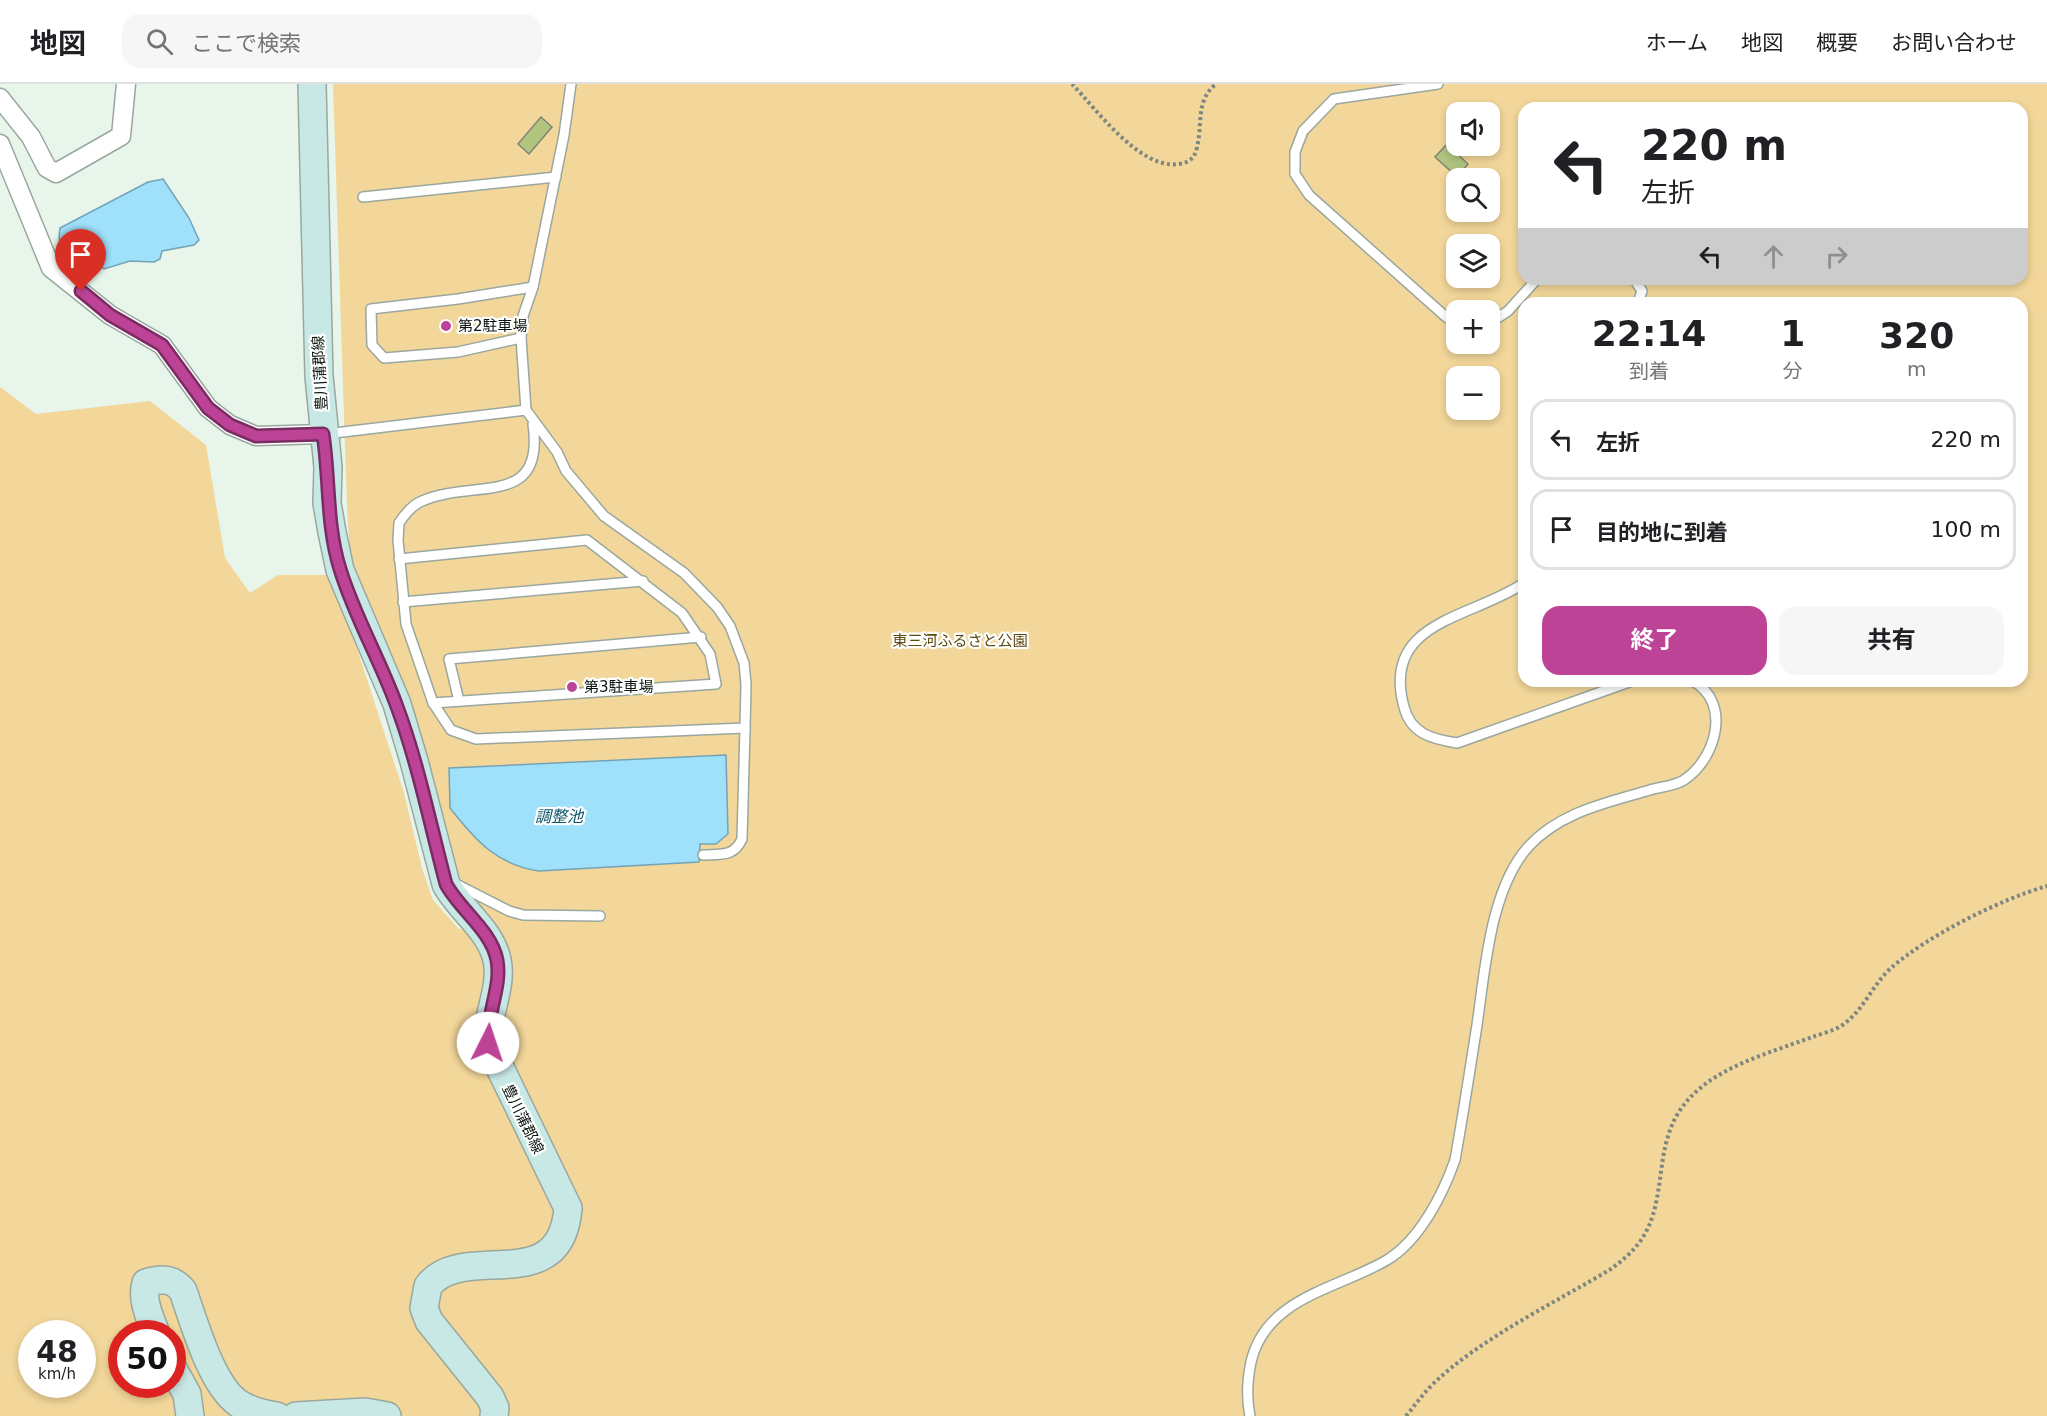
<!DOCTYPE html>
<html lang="ja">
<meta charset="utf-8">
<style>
body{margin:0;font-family:"DejaVu Sans","Noto Sans JP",sans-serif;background:#f6f6f6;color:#202124;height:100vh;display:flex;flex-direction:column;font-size:22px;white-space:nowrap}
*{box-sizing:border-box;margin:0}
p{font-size:20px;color:#757577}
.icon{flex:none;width:33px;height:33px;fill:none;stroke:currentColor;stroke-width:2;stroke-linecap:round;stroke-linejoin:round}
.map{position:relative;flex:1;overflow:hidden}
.side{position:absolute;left:1518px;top:213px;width:510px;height:390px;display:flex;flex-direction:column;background:#fff;border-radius:18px;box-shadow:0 3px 9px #0003}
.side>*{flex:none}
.hud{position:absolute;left:1518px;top:18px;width:510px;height:183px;border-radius:18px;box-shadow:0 3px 9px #0003;background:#fff;color:#202124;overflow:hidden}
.buttons{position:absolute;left:1446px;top:18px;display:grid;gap:12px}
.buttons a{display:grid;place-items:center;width:54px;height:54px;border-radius:12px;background:#fff;box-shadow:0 3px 9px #0003;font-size:30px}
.speed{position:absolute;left:18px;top:1236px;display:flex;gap:12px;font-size:30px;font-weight:700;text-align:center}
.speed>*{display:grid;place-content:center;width:78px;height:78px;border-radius:50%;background:#fff;box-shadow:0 3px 9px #0003;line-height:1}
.speed small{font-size:15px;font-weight:400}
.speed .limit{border:9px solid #d22;background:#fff;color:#111}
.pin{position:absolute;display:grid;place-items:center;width:51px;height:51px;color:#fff;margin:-62px -26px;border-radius:50% 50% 50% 0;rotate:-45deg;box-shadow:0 0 6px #0007}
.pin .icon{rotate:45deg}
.me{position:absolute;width:66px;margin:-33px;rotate:4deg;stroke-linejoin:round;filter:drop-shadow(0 0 4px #0008)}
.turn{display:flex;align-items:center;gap:21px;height:126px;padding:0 24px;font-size:27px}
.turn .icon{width:78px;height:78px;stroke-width:2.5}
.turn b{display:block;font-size:42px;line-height:51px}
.lanes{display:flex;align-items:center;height:57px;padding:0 24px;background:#0003;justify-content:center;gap:30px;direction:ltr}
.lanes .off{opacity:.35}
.eta{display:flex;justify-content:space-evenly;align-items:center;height:102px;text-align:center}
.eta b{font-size:36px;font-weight:700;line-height:42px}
.cta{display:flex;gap:12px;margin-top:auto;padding:12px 24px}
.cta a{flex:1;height:69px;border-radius:18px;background:#bc4396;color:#fff;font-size:24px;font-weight:700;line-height:69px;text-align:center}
.cta a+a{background:#f6f6f6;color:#202124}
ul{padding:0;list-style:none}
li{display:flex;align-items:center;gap:18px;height:81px;margin:0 12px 9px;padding:0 12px;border:3px solid #e0e0e0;border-radius:18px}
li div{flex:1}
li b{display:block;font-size:22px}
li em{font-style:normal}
header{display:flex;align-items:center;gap:36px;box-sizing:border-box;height:84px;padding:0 30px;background:#fff;border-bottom:2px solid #e0e0e0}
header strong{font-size:28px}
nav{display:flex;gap:33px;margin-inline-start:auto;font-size:21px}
.search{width:420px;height:54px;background:#f6f6f6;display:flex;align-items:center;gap:15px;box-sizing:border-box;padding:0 21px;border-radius:18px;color:#757577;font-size:22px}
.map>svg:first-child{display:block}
.green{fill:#f3d79a;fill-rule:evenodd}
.water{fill:#9fe0fb;stroke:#74a3b5;stroke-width:1.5}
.building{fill:#b2c57f;stroke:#808477;stroke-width:1.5}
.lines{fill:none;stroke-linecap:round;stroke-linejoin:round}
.lane-casing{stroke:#9aa79e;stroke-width:12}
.street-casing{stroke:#9aa79e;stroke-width:21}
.secondary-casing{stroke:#9aa79e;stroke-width:30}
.path{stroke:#7d8780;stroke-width:4;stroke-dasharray:3 3;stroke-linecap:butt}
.lane{stroke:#fff;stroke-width:9}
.street{stroke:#fff;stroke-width:18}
.secondary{stroke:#c8e8e6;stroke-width:27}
.route-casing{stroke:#7a2c62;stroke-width:15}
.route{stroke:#bc4396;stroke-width:10}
.poi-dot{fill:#bc4396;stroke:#fcfffd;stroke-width:2}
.labels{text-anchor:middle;stroke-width:4.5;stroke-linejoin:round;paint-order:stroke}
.poi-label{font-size:15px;fill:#0f1411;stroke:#fcfffd;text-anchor:start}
.street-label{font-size:15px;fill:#0f1411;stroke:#fcfffd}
.park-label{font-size:15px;fill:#5c4711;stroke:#fcfffd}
.water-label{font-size:16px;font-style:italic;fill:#0e556c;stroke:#fcfffd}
</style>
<header>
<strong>地図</strong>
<div class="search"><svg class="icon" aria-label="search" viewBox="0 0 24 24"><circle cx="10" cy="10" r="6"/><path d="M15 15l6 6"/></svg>ここで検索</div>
<nav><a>ホーム</a><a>地図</a><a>概要</a><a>お問い合わせ</a></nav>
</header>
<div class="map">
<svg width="2047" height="1332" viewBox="0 0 2047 1332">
<rect width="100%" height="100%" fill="#e7f5eb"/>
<!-- green -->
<path class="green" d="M333,0H2047V1332H0V303L36,330L150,317L206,361L225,474L250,509L278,491H333L404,709L422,784L433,816L459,845L495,847L472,821L455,782L420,655L396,581L355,497L350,470L347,423ZM1524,24H2022V195H1524ZM1456,28H1490V62H1456ZM1456,94H1490V128H1456ZM1456,160H1490V194H1456ZM1524,219H2022V597H1524ZM1456,226H1490V260H1456ZM1456,292H1490V326H1456ZM32,1250H82V1300H32ZM122,1250H172V1300H122Z"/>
<!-- water -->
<g class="water">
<path d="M163,95L189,134L199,156L194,161L162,167L160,175L154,178L130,177L104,185L98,179C74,178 55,174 60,144L148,98Z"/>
<path d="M726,671L728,750L716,760H700L699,778L539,787C497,781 475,756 450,724L449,684Z"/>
</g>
<!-- building -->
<g class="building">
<polygon points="541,33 552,43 529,70 518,60"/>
<polygon points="1447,60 1468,80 1457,93 1435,73"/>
</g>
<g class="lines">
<!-- lane casing -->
<g class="lane-casing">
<g id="lane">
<polyline points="1438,0 1334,15 1303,47 1295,68 1295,90 1309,111 1446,233 1456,237"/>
<polyline points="363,113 556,93"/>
<polyline points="1634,195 1642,207 1638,219"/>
<polyline points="1490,239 1508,227 1537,195"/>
<polyline points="521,254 458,268 384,274 372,261 371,225 458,215 533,203"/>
<path d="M533,340C545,425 475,394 422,417C412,421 405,430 399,439L398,456L406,540L433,619L451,646L476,655L745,644L746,600L744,579L730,542L717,523L684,489L604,432L566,387L557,368L526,326L521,254L523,232L533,203L564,51L571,0"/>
<polyline points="326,350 526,326"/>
<polyline points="399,475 587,456 682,529 710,570 716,600 433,619"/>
<path d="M1524,499C1474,534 1380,536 1404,623C1411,650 1432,655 1457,659L1632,597"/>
<polyline points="403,518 643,497"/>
<polyline points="459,617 449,575 701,553"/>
<path d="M703,771C721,770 734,773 742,755L745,644"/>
<polyline points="454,799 509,827 523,831 600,832"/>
<path d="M1250,1332C1246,1313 1247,1297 1251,1278C1266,1213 1338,1205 1387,1176C1420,1156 1443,1110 1455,1076C1463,1031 1470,986 1477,941C1485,886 1490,806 1528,763C1560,728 1606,719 1650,706C1660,703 1675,702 1684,696C1716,675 1732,619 1693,597"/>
</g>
</g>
<!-- street casing -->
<g class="street-casing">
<g id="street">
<polyline points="0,14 31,53 47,84 56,89 121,52 126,0"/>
<polyline points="0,60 51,184 110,231 162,261 208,324 230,341 256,352 323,350"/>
</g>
</g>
<!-- secondary casing -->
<g class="secondary-casing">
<g id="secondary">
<path d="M312,0L319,292L328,383L327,419L332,448L340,486L397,620L414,677L446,800C459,825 491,846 497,876C503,903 486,931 488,959L568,1124C561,1216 463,1156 428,1202L424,1224L429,1237L490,1313L495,1324L494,1332"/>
<path d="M156,1250C150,1233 141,1216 146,1199C161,1194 173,1194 183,1207C194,1238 211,1300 238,1319C250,1327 263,1330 277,1332"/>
<polyline points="172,1283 187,1310 190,1332"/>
<polyline points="296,1332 365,1328 387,1332"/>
</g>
</g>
<!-- path -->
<g class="path">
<path d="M1072,0C1097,26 1140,86 1179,80C1190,78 1195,74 1197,63C1203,40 1195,17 1216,0"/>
<path d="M1406,1332C1415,1321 1423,1310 1433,1300C1478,1256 1556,1218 1611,1185C1623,1176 1635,1166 1643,1153C1666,1116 1655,1069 1677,1031C1704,985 1765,971 1812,953C1821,950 1833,947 1841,942C1863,928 1872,901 1891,884C1927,852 2001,815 2047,802"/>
</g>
<!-- lane -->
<use href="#lane" class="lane"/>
<!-- street -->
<use href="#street" class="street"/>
<!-- secondary -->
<use href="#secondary" class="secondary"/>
</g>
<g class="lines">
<!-- route casing -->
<g class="route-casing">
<path id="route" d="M81,207L110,231L162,261L208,324L230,341L256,352L323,350C330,395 326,440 340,485C354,531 379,574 396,620C418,678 430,740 446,800C459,825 491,846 497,876C502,903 486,931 488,959"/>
</g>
<!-- route -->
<use href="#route" class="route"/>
</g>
<!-- markers -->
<g class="poi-dot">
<circle cx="446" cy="242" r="6"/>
<circle cx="572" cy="603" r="6"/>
</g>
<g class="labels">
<!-- poi labels -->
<g class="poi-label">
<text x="458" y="247">第2駐車場</text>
<text x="584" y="608">第3駐車場</text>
</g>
<!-- street labels -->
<g class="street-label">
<text transform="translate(320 289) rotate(-93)" y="5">豊川蒲郡線</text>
<text transform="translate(523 1035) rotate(64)" y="5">豊川蒲郡線</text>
</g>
<!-- park labels -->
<g class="park-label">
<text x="960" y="562">東三河ふるさと公園</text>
</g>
<!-- water labels -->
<g class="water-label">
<text x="559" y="738">調整池</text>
</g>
</g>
</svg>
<div class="buttons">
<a><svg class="icon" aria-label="sound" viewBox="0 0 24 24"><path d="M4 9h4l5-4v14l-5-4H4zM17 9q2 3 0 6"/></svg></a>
<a><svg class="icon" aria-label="search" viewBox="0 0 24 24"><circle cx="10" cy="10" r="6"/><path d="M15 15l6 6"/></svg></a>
<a><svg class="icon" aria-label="layers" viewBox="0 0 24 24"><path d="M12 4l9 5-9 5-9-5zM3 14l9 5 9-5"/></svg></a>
<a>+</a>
<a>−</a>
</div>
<div class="speed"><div>48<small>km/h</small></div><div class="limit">50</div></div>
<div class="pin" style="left:81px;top:207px;background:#d93025"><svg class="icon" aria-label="arrive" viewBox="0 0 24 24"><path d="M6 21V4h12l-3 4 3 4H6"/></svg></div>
<svg class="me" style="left:488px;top:959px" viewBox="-20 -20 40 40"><circle r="19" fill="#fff"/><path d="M0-13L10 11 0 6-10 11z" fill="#bc4396"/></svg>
<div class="hud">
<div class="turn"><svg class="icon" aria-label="left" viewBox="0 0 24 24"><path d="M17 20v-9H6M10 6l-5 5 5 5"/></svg><div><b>220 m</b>左折</div></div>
<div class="lanes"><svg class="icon" aria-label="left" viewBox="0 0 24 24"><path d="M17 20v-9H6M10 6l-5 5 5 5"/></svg><svg class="icon off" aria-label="ahead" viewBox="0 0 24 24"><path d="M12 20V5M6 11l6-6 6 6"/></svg><svg class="icon off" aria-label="right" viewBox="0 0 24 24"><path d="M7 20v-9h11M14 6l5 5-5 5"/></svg></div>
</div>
<section class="side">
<div class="eta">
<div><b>22:14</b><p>到着</p></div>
<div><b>1</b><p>分</p></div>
<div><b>320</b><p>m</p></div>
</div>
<ul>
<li><svg class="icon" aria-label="left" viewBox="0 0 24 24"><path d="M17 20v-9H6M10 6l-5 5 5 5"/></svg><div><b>左折</b></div><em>220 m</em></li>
<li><svg class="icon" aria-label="arrive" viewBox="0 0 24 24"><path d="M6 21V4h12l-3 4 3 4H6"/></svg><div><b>目的地に到着</b></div><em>100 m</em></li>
</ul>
<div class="cta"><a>終了</a><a>共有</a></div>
</section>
</div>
